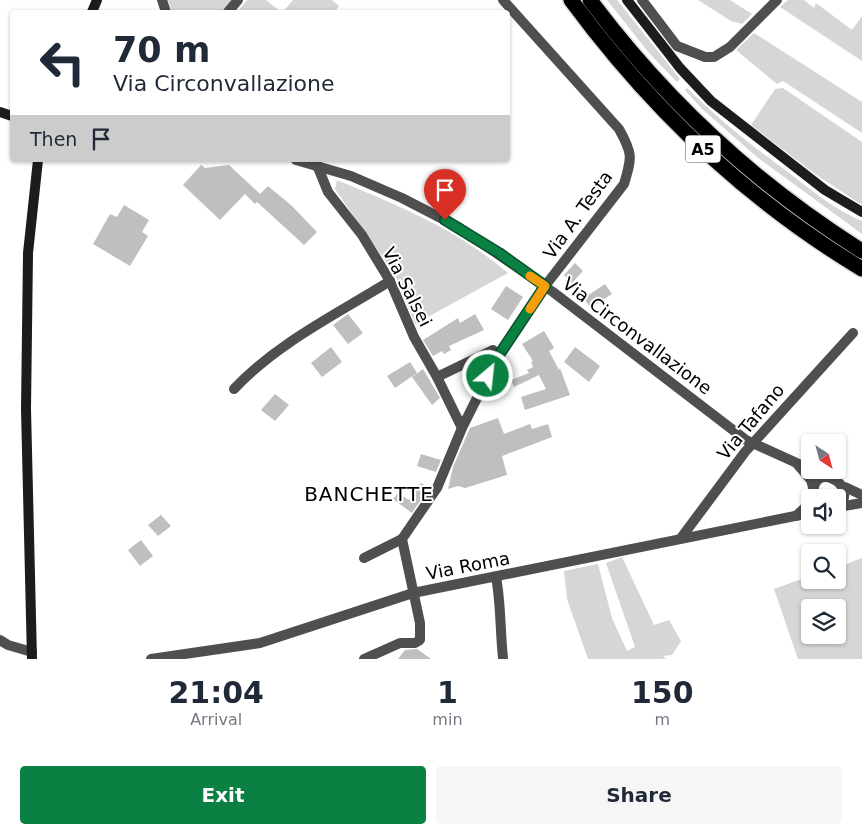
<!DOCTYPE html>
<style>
body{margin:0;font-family:"DejaVu Sans",sans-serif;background:#f6f6f7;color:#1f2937;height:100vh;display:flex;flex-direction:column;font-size:19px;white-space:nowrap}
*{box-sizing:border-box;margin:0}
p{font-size:16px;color:#747a83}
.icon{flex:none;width:28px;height:28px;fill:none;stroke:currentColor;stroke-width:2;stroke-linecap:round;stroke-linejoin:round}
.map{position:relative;height:659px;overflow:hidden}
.sheet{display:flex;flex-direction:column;background:#fff;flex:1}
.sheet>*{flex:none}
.banner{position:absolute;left:10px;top:10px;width:500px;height:152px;border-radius:5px;box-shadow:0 1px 4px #0004;background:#fff;color:#1f2937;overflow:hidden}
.needle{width:32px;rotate:144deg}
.buttons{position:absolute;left:801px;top:434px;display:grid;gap:10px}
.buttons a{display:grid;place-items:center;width:45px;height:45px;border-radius:5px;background:#fff;box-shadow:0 1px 4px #0004;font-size:25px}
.pin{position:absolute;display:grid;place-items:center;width:42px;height:42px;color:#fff;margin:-51px -21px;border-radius:50% 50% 50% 0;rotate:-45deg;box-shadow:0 0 5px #0007}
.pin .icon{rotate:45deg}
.me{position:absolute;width:55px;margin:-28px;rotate:28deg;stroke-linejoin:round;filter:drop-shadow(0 0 4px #0008)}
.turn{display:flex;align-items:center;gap:18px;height:105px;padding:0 20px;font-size:22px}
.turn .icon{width:65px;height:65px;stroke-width:2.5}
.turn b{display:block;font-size:35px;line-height:42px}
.then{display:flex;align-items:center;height:48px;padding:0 20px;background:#0003;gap:10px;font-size:19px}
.eta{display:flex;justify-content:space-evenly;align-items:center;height:85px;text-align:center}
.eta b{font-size:30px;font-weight:700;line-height:35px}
.primary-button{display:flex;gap:10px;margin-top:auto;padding:10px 20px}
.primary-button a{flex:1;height:58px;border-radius:5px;background:#0b8043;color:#fff;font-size:20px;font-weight:700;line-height:58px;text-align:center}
.primary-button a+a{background:#f6f6f7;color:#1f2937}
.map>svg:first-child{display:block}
.green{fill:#d6d6d6;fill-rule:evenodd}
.building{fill:#bfbfbf}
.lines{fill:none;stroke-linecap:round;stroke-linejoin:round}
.highway-casing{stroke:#dbdbdb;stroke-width:18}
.street{stroke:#4f4f4f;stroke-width:10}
.secondary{stroke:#1c1c1c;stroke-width:10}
.highway{stroke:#000;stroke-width:15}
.route-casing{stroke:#07532c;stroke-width:12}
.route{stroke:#0b8043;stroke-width:9}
.slow{stroke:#f59e0b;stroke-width:9}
.labels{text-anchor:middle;stroke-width:4;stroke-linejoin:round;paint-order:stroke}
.shield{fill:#fff;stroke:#4c4c4c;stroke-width:1}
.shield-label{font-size:16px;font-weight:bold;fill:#000}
.street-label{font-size:18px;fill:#000;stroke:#fff}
.quarter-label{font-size:20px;letter-spacing:1px;fill:#000;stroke:#fff}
</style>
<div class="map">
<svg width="862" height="659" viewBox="0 0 862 659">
<rect width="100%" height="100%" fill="#fff"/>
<!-- green -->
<g class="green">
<polygon points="168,0 232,0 222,12 172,12"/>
<polygon points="247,0 266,0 281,12 237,12"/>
<polygon points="293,0 332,0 339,6 335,12 283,12"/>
<polygon points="607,0 617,0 680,79 677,82 649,53"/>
<polygon points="698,0 730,0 752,14 742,24 731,21"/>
<polygon points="788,0 804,0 814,8 816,3 852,30 862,16 862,61 780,7"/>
<polygon points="754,33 862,102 862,133 783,81 777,84 736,50"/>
<path d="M687,88C718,119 752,146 788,172C811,190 835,210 862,221V234L757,157L701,108L685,90Z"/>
<polygon points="783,88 862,142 862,205 815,174 751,125 775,89"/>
<path d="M337,180C399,206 455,228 508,273L415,324L395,275L335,189Z"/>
<polygon points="622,557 654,625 669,620 681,641 672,655 663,656 666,659 588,659 567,599 564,571 598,564 612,618 627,651 635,647 606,563"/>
<path d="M862,558V659H798L774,589L810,576V580H838V567ZM810,608H838V635H810Z"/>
</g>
<!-- building -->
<g class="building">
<polygon points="201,165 205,168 229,165 260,194 268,186 292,206 317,232 304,245 257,202 255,204 245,194 220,220 183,185"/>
<polygon points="124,205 149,220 142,232 148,236 130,266 93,244 110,214 117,217"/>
<polygon points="575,263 583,271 572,283 564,275"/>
<polygon points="605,284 612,294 590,308 584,298"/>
<polygon points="506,286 523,297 508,320 491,309"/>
<polygon points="348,314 363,333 348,344 333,325"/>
<polygon points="475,314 484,330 449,346 451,350 444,354 442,351 433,356 423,340 458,318 460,323"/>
<polygon points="544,331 552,344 554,348 549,351 559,370 560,368 570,395 525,410 521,397 546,389 539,375 514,387 511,380 529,373 527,370 533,367 531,362 533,361 522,344"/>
<polygon points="331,347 342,362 322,377 311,363"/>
<polygon points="575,347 600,366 589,382 564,362"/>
<polygon points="410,362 417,373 395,388 387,376"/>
<polygon points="423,369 440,398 432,405 412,377"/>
<polygon points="470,372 479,375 473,390 465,388"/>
<polygon points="275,394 289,405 275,421 261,410"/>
<polygon points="498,418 504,434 530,424 532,429 548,424 552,437 502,456 507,475 465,488 458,486 448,489 453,467 470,428"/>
<polygon points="421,454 441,460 436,472 417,466"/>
<polygon points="421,483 429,488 412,513 393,499 398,493 409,500"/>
<polygon points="161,515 171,526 158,536 148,525"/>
<polygon points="141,540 153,556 140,566 128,550"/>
<polygon points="417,649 431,659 398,659 405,650"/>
</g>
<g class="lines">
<!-- highway casing -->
<g class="highway-casing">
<g id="highway">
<path d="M571,0C650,107 747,200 862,269"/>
<path d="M590,0C664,99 757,185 862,251"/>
</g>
</g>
<!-- street -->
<g class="street">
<polyline points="162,0 166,12"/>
<polyline points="642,0 677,46 705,57 714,57 730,47 777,0"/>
<polyline points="228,12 238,0"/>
<polyline points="296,160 351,176 402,198 460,228 553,292 746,440 810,469"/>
<polyline points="317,165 328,192 362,235 390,281 414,337 437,377 462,428"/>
<polyline points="437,377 493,350 497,358"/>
<path d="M234,389C277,343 337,314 390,281"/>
<polyline points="798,465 811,480 814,491"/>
<polyline points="845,487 862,495"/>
<path d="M814,498C808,458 862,484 838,507"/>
<polyline points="838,507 862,503"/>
<polyline points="796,516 810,503"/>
<polyline points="681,538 745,452 853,333"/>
<polyline points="364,558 402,539"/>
<path d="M496,577C501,603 500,630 503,658"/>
<polyline points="0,640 8,645 32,652"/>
<polyline points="151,659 260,643 413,593 810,513"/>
<path d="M364,659L400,643H415L420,640V623L402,539L437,488L462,428L497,358L545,286L624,184C632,157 633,154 619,129L503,0"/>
</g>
<!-- secondary -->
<g class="secondary">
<polyline points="627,0 680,68 711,101 825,190 862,212"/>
<polyline points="92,12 97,0"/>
<polyline points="0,112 12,116"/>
<polyline points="32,659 26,409 28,253 38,160"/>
</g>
<!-- highway -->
<use href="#highway" class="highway"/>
</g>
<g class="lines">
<!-- route casing -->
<g class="route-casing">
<polyline id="route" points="445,220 499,253 545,286 497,358 488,376"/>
</g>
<!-- route -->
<use href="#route" class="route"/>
<!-- slow -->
<polyline class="slow" points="530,309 545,286 530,276"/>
</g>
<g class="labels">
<!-- shield labels -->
<rect class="shield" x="685.5" y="135.5" width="35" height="27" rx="4"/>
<g class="shield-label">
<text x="703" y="155">A5</text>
</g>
<!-- street labels -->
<g class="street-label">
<text transform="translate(578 215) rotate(-54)" y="6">Via A. Testa</text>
<text transform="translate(407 287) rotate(63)" y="6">Via Salsei</text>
<text transform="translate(637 336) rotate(37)" y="6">Via Circonvallazione</text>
<text transform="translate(751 422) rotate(-50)" y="6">Via Tafano</text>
<text transform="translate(468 566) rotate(-11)" y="6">Via Roma</text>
</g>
<!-- quarter labels -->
<g class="quarter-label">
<text x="369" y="501">BANCHETTE</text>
</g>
</g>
</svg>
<div class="buttons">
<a><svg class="needle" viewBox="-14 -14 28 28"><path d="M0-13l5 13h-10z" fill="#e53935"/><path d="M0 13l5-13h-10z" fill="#747a83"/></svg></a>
<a><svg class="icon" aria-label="sound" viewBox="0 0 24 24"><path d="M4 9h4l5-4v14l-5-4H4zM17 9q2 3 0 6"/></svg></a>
<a><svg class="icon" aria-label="search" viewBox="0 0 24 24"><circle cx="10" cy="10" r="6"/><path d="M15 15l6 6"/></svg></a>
<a><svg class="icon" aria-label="layers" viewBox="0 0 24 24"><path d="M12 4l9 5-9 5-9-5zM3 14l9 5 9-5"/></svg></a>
</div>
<div class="pin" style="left:445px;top:220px;background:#d93025"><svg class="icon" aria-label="arrive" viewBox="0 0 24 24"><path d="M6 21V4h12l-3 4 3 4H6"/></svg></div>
<svg class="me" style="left:488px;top:376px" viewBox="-20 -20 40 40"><circle r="17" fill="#0b8043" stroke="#fff" stroke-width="3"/><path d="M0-11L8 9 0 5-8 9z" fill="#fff"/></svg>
<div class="banner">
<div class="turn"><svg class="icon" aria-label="left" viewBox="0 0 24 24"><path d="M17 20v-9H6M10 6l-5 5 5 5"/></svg><div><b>70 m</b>Via Circonvallazione</div></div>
<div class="then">Then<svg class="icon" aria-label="arrive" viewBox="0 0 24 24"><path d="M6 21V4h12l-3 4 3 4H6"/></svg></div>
</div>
</div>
<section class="sheet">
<div class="eta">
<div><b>21:04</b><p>Arrival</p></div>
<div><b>1</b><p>min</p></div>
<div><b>150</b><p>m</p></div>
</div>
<div class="primary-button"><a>Exit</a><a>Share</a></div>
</section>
